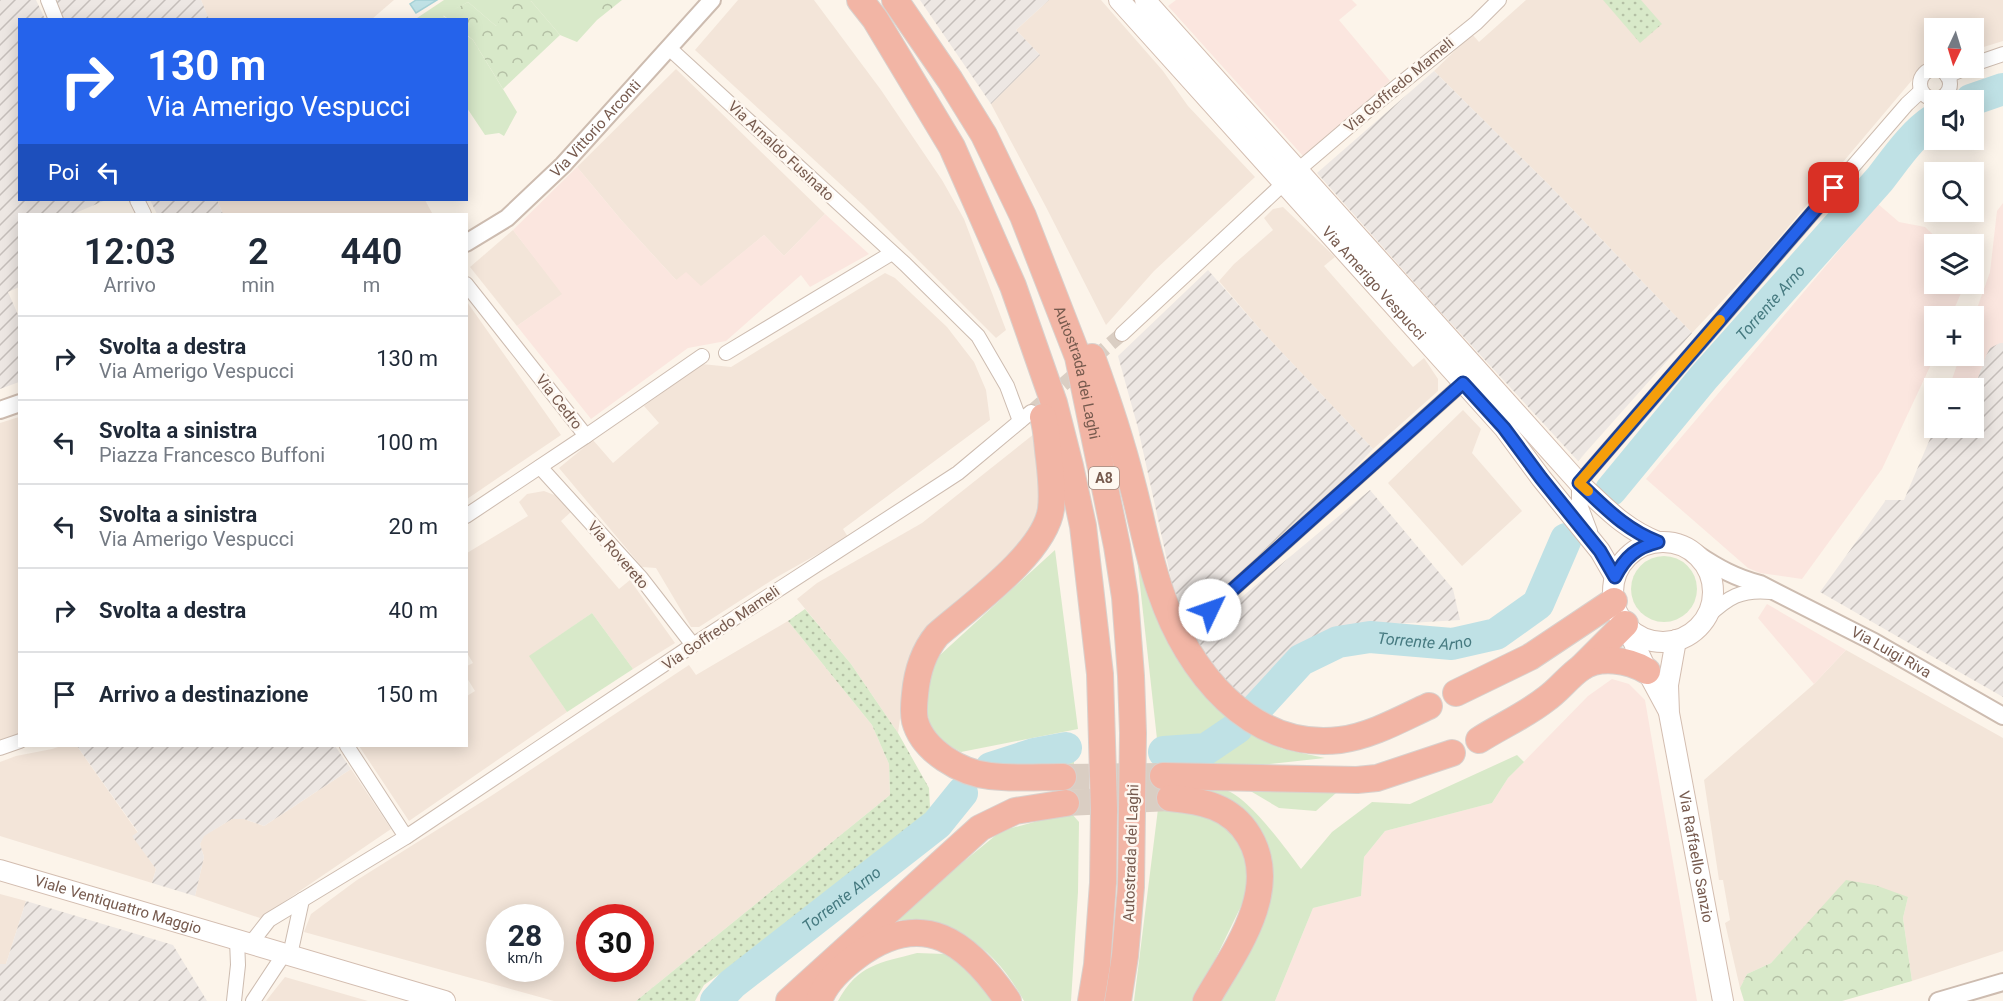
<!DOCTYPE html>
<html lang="it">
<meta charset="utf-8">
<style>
body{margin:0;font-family:Roboto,sans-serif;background:#f6f6f7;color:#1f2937;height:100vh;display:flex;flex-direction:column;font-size:22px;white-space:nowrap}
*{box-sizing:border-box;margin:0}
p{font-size:20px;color:#747a83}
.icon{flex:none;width:33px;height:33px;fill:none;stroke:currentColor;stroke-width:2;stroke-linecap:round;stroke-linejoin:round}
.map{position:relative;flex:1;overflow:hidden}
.drawer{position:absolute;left:18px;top:213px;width:450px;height:534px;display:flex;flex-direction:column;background:#fff;border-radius:0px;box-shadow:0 3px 15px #0003}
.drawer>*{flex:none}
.guide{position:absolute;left:18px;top:18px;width:450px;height:183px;border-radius:0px;box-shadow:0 3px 15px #0003;background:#2563eb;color:#fff;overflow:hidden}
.needle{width:39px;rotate:184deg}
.buttons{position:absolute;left:1924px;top:18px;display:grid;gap:12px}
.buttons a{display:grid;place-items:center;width:60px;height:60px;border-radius:0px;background:#fff;box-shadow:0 3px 15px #0003;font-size:30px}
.speed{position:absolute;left:486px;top:904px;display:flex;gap:12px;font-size:30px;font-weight:700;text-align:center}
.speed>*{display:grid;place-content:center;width:78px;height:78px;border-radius:50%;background:#fff;box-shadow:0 3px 15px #0003;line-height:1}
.speed small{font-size:15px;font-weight:400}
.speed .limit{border:9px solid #d22;background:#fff;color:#111}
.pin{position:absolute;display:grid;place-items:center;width:51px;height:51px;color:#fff;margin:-26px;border-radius:12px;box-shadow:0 3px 9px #0006}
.me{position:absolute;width:66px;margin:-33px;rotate:48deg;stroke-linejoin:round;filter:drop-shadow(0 0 4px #0008)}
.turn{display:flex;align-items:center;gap:21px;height:126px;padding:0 30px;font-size:27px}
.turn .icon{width:78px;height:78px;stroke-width:2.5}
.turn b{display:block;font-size:42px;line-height:51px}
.then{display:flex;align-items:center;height:57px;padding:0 30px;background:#0003;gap:12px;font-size:22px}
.eta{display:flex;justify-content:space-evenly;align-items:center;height:102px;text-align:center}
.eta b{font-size:36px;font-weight:600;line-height:42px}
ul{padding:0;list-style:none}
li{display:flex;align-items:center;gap:18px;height:84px;padding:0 30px;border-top:2px solid #e0e1e3}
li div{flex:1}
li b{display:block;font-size:22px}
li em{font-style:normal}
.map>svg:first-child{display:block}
.residential{fill:#f3e5d9;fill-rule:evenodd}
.commercial{fill:#fbe6df}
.industrial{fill:url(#industrial-furrows)}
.green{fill:#d8e9c9}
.forest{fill:url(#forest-crowns)}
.park{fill:url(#park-dots)}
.water{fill:url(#water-ripples);stroke:#a6d1d6;stroke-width:1.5}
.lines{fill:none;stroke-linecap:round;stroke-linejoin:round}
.river{stroke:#bfe1e5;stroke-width:32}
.minor-tunnel{stroke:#dacec3;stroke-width:14;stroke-dasharray:14 7;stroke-linecap:butt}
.motorway-tunnel{stroke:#dacec3;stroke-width:26;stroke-dasharray:26 13;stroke-linecap:butt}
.minor-casing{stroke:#cdbcb0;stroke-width:16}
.tertiary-casing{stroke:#cdbcb0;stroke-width:20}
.secondary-casing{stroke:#d3bdb0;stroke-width:22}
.motorway-casing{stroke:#d9d1cd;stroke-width:28}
.minor{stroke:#fff;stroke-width:14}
.tertiary{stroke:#fff;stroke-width:16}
.secondary{stroke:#fff;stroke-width:20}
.motorway{stroke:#f2b5a5;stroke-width:26}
.route-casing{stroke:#184099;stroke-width:15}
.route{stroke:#2563eb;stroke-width:10}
.slow{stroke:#f59e0b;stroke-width:10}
.labels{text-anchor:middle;stroke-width:5;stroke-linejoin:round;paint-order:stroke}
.shield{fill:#fef8f1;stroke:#9f897f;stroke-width:1.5}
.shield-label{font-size:14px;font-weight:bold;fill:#765a4e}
.street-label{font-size:15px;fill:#765a4e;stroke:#fef8f1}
.water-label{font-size:16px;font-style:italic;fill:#467a80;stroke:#fef8f1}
</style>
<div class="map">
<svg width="2003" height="1001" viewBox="0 0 2003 1001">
<defs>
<pattern id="industrial-furrows" width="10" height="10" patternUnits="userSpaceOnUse" patternTransform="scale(1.5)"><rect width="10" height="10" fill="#ede7e3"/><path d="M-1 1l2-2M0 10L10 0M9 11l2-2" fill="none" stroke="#c5beba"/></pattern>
<pattern id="forest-crowns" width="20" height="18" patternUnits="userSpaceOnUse" patternTransform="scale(1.5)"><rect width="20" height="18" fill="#d8e9c9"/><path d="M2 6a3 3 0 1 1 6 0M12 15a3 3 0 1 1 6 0" fill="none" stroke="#b4c0a5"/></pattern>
<pattern id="park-dots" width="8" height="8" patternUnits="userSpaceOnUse" patternTransform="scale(1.5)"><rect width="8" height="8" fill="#d8e9c9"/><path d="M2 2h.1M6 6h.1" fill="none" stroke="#b4c0a5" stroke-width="1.8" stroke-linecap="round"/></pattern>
<pattern id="water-ripples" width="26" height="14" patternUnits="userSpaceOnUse" patternTransform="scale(1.5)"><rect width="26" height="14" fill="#bfe1e5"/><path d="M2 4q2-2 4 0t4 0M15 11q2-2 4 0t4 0" fill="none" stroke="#a0b9bc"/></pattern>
</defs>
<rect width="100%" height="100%" fill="#fcf4ea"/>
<!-- residential -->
<g class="residential">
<polygon points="201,0 394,0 372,19 209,20"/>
<polygon points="738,0 814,0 881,90 942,180 964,219 1006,330 996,338 863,205 695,50"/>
<polygon points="1049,0 1101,0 1163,71 1188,106 1255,177 1154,271 1106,325 1046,207 991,104 1040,55 1016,30"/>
<polygon points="1526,0 2003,0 2003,41 1974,50 1974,28 1935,28 1935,62 1924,66 1756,265 1692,333 1548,184 1434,71 1472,34 1479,42"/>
<polygon points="676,69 825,214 784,256 764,235 701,287 676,280 622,221 577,167"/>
<polygon points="217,200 425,200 432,213 223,214"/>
<polygon points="1283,207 1335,257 1324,266 1413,367 1424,358 1438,379 1438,391 1373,449 1259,328 1219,281 1234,264 1273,230 1264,218 1273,209"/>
<polygon points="513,230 563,294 517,326 470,267"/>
<polygon points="885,273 895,278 947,327 974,362 986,390 990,420 843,529 848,537 777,577 699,627 691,627 656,568 642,567 559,468 593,440 613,463 659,423 644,406 702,364 731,367"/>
<polygon points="467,302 561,435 467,499 466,499"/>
<polygon points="1463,410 1481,429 1472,453 1522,511 1462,566 1388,483"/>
<polygon points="19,417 19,734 0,742 0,423"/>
<polygon points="1039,430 1042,495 1030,532 1012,559 935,625 902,704 898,733 851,664 797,599 817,583 922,523"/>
<polygon points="544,491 557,496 572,511 561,521 619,589 630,580 675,643 633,669 592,613 530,656 567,712 409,821 359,746 466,746 467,696 475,691 467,678 467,666 473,663 467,653 467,553 528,516 519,502 527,494"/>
<path d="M788,621L872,725L889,764L890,795L636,1001H554L304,932L311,914L357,880L491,796L689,665L696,675ZM500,918H550V969H500ZM590,918H640V969H590Z"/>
<polygon points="1846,650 2003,738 2003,951 1912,981 1903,918 1908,897 1795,937 1771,963 1747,974 1740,988 1725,923 1730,920 1723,880 1719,880 1704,780 1814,684"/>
<polygon points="61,746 77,746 138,833 133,836 156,869 152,883 0,836 0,762 16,756 52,749"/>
<polygon points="351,769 391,829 260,918 195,896 204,857 200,844 203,836 232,819 244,819 264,826"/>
<polygon points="0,894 26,901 6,964 0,964"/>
<polygon points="285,977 368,1001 266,1001"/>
</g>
<!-- commercial -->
<g class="commercial">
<polygon points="1176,0 1352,0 1357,5 1339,20 1390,81 1303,156 1168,6"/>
<polygon points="577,167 622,221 676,280 686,272 701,286 764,235 784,256 825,214 869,254 810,287 801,275 726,341 688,348 591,419 517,326 562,294 513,230"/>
<polygon points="2003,203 2003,343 2000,343 1986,356 1974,389 1949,388 1960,356 1974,356 1974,317 1990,272 1997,211"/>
<polygon points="1878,204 1899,222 1925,227 1943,244 1935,244 1935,284 1965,284 1951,316 1935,316 1935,356 1882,469 1802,579 1760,573 1748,568 1646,479"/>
<polygon points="1767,604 1846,650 1814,684 1758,618"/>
<polygon points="1612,679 1629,684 1645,700 1697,1001 1275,1001 1313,908 1361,896 1364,857 1385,831 1492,803 1508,778 1588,696"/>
</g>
<!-- industrial -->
<g class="industrial">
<polygon points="0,0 36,0 45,19 20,20 20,200 106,200 73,214 20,214 19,287 8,292 19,317 19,382 0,389"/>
<polygon points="53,0 201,0 209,19 63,19"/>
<polygon points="920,0 1049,0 1016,30 1040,55 991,104"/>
<polygon points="1434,71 1548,184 1692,333 1578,461 1437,308 1317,173"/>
<polygon points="150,200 217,200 223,214 157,214"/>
<polygon points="1208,270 1259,328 1373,449 1346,477 1199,609 1218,621 1237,601 1370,490 1453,589 1460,620 1392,624 1328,636 1303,651 1245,704 1194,639 1172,583 1138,428 1118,356"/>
<polygon points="2000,343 2003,343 2003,697 1820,592 1886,500 1904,500 1935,427 1974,428 1974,389 1986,356 1990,348"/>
<polygon points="77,746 335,746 351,769 264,826 244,819 232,819 204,836 200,844 204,857 195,896 152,883 156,869 132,836 138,832"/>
<polygon points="26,901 173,945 207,1001 0,1001 0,964 6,964"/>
</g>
<!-- green -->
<g class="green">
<polygon points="444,0 597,0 597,20 577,42 560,35 531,1 496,26 468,2 443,16 448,19 414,20"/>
<polygon points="466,35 473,40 517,112 504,136 499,133 485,135 467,108"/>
<path d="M1135,540L1182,662L1203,694L1227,717C1224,721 1222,726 1218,728C1202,739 1176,738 1157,739Z"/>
<path d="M1055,550L1078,729L961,752C952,747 939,741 934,733C921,709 927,677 940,655Z"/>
<circle cx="1664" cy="589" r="33"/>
<polygon points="592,613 633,669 567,712 529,656"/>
<polygon points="1249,733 1283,749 1325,758 1251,766 1156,766 1157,762 1216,756"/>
<path d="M1517,755L1524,762L1508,778L1492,803L1385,831L1364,857L1361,896L1313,908L1275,1001H1218L1261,839L1169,789C1187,789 1208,787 1225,790C1247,795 1287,850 1301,869L1332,832L1372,802L1410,804Z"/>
<polygon points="1054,756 1074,757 1074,769 1000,770"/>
<polygon points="1247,789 1336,793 1316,811 1279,808"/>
<polygon points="1158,809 1218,818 1241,841 1246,862 1247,885 1243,902 1195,1001 1134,1001"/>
<path d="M1072,814L1079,822L1078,892L1071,1001H1024C992,944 957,922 892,920L1001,831L1056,816Z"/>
<path d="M917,953L945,954L969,966L997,1001H838C858,964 880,963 917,953Z"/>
</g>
<!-- forest -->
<g class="forest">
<polygon points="597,0 622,0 597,20"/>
<polygon points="531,1 560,35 503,89 473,40 467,35 466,20 448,19 443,15 468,2 496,26 509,5"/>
<polygon points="1846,880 1875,885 1908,897 1903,918 1912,981 1842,1001 1744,1001 1740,988 1747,974 1771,963"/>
</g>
<!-- park -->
<g class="park">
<polygon points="1603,0 1641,0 1662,24 1640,43"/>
<polygon points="805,609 851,664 898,733 929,788 930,808 916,827 866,870 704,985 695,1001 636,1001 890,795 889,764 872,725 788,621"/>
</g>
<!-- water -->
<polygon class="water" points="416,0 437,0 416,13 410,4"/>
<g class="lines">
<!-- river -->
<g class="river">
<polyline points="1971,100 2003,89"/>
<path id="s1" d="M1611,490L1704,377L1880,179C1897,157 1912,134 1935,119"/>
<path id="s2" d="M1256,709L1301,660L1338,642L1370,637L1452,644L1496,634L1538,604L1566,539"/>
<polyline points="1164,752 1206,749 1237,728"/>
<polyline points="991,768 1034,754 1066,748"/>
<path id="s3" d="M716,1001L732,984L937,824L962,793"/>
</g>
<!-- minor-tunnel -->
<polyline class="minor-tunnel" points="1031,412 1122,334"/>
<!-- motorway-tunnel -->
<g class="motorway-tunnel">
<polyline points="1063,777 1163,776"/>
<polyline points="1066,803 1170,798"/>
</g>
<!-- minor casing -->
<g class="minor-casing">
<g id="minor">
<polyline points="48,0 56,20"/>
<polyline points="669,48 905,264 978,336 1007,386 1020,421"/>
<polyline points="1974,64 2003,54"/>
<circle cx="1935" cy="84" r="15"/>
<polyline points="1947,76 1966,68"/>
<polyline points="1298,170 1379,101 1476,23 1499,0"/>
<polyline points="137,200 144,214"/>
<polyline points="466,284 586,436 702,356"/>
<polyline points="1122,334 1283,184"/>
<polyline points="726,353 892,253"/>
<polyline points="540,467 641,578 693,645"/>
<polyline points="466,516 586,436"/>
<polyline points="1590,531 1579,502 1579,483 1907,104 1921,91"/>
<polyline points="1210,610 1463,383"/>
<path d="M1707,617C1728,597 1741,589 1771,592"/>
<polyline points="347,746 406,837"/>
<polyline points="0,748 20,741"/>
<polyline points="251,943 269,920 406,837 693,645 958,473 1031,412"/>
<polyline points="290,955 302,900"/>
<polyline points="234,1001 238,965 237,940"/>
<polyline points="253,1001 284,954"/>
</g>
</g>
<!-- tertiary casing -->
<g class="tertiary-casing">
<g id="tertiary">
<path id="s4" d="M466,243L507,218L563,165L712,0"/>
<polyline points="0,410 20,403"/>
<path id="s5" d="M1697,554C1718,568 1736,578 1760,584L1874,642L2003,716"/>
<polyline points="1938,1001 2003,982"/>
</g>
</g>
<!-- secondary casing -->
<g class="secondary-casing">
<g id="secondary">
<path id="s6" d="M1119,0L1504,428L1541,478L1600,551L1615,577"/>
<path d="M1145,0L1579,483C1605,507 1624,529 1658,542"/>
<circle cx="1663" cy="592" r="50"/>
<polyline points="1626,626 1647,671 1668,710"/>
<path id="s7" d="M1676,640L1668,685L1669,713L1723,1001"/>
<path id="s8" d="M0,870L445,1001"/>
</g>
</g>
<!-- motorway casing -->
<g class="motorway-casing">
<g id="motorway">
<polyline points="860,0 875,19 952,147 1013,286 1054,403 1070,466 1083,526 1100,674 1104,809 1103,883 1097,965 1091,1001"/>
<path id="s9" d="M895,0L950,80L984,135L1023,216L1078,357L1117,546L1125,597L1131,676L1133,733L1131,887L1125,956L1118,1001"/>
<path d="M1092,357C1107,398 1121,440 1132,483C1142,520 1148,557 1161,593C1187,670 1250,751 1340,740C1371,736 1401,719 1429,706"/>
<path d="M1043,417C1047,430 1047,445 1049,458C1051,475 1053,493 1051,509C1045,553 970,606 937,635C923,652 917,672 915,694C914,703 913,713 915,721C923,751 961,773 990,776C1014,779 1039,777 1063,777"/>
<polyline points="1582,667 1625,624"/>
<polyline points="1456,693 1530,657 1614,601"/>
<path d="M1479,740C1501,726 1526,715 1546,699C1559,690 1568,677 1581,668C1599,655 1629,660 1647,671"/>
<polyline points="1163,776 1357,780 1377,778 1452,753"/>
<path d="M1170,798C1202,801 1231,806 1249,836C1282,891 1233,954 1206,1001"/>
<polyline points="789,1001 980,828 1015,811 1066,803"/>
<path d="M819,1001C825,982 841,968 857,956C923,907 968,942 1008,1001"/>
</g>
</g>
<!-- minor -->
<use href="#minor" class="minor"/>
<!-- tertiary -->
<use href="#tertiary" class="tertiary"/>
<!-- secondary -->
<use href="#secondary" class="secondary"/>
<!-- motorway -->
<use href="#motorway" class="motorway"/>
</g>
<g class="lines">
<!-- route casing -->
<g class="route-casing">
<path id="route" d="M1210,610L1463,383L1504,428L1541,478L1600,551L1615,577C1625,557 1637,547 1658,542C1624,529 1605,507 1579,483L1834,188"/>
</g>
<!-- route -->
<use href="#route" class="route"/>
<!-- slow -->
<polyline class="slow" points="1588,491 1579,483 1720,320"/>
</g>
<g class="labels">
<!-- shield labels -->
<rect class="shield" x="1089" y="467" width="30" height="22" rx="4.5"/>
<g class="shield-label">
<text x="1104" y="483">A8</text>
</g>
<!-- street labels -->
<g class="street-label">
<text transform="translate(1399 85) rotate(-40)" y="5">Via Goffredo Mameli</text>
<text dy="5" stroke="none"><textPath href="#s4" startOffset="174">Via Vittorio Arconti</textPath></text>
<text transform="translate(781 151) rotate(43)" y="5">Via Arnaldo Fusinato</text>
<text dy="5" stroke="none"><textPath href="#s6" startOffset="381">Via Amerigo Vespucci</textPath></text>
<text dy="5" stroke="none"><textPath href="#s9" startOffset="418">Autostrada dei Laghi</textPath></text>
<text transform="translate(559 402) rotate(52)" y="5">Via Cedro</text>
<text transform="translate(618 555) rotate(49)" y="5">Via Rovereto</text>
<text transform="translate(721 628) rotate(-34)" y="5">Via Goffredo Mameli</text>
<text dy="5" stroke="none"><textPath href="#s5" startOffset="218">Via Luigi Riva</textPath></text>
<text transform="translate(1131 853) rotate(-88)" y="5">Autostrada dei Laghi</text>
<text dy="5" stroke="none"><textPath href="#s7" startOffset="220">Via Raffaello Sanzio</textPath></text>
<text dy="5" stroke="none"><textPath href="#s8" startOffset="123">Viale Ventiquattro Maggio</textPath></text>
</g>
<!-- water labels -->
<g class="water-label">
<text dy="6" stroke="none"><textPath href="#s1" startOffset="246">Torrente Arno</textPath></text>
<text dy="6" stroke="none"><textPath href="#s2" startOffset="195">Torrente Arno</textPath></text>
<text dy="6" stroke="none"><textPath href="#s3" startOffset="162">Torrente Arno</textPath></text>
</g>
</g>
</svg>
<div class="buttons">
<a><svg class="needle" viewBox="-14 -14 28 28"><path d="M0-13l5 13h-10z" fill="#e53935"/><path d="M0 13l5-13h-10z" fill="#747a83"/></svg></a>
<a><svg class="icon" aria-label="sound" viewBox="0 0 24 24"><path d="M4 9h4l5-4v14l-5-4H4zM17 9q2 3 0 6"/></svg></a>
<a><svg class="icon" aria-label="search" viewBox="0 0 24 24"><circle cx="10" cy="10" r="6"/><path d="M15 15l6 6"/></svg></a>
<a><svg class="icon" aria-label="layers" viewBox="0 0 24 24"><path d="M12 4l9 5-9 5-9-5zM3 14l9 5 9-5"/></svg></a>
<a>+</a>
<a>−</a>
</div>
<div class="speed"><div>28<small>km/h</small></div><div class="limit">30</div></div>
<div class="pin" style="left:1834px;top:188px;background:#d93025"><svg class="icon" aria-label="arrive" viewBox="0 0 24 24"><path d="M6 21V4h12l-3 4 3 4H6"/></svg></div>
<svg class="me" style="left:1210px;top:610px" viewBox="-20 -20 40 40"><circle r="19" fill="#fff"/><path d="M0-13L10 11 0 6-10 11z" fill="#2563eb"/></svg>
<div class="guide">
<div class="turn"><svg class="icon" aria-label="right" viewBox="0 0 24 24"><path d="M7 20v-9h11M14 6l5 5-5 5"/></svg><div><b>130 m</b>Via Amerigo Vespucci</div></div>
<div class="then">Poi<svg class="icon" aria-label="left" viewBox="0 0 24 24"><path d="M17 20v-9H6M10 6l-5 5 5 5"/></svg></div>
</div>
<section class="drawer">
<div class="eta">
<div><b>12:03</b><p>Arrivo</p></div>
<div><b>2</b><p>min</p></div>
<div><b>440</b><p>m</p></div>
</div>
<ul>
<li><svg class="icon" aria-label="right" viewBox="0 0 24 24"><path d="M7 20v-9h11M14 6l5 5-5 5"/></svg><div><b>Svolta a destra</b><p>Via Amerigo Vespucci</p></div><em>130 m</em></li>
<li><svg class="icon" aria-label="left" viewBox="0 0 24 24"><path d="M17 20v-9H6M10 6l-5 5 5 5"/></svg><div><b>Svolta a sinistra</b><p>Piazza Francesco Buffoni</p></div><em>100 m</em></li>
<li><svg class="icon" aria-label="left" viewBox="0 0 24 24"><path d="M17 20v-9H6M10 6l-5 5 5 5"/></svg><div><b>Svolta a sinistra</b><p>Via Amerigo Vespucci</p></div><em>20 m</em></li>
<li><svg class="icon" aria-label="right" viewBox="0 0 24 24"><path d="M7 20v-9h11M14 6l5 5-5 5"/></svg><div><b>Svolta a destra</b></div><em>40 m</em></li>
<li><svg class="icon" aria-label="arrive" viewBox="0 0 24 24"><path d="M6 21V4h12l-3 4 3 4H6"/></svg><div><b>Arrivo a destinazione</b></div><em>150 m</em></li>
</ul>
</section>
</div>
